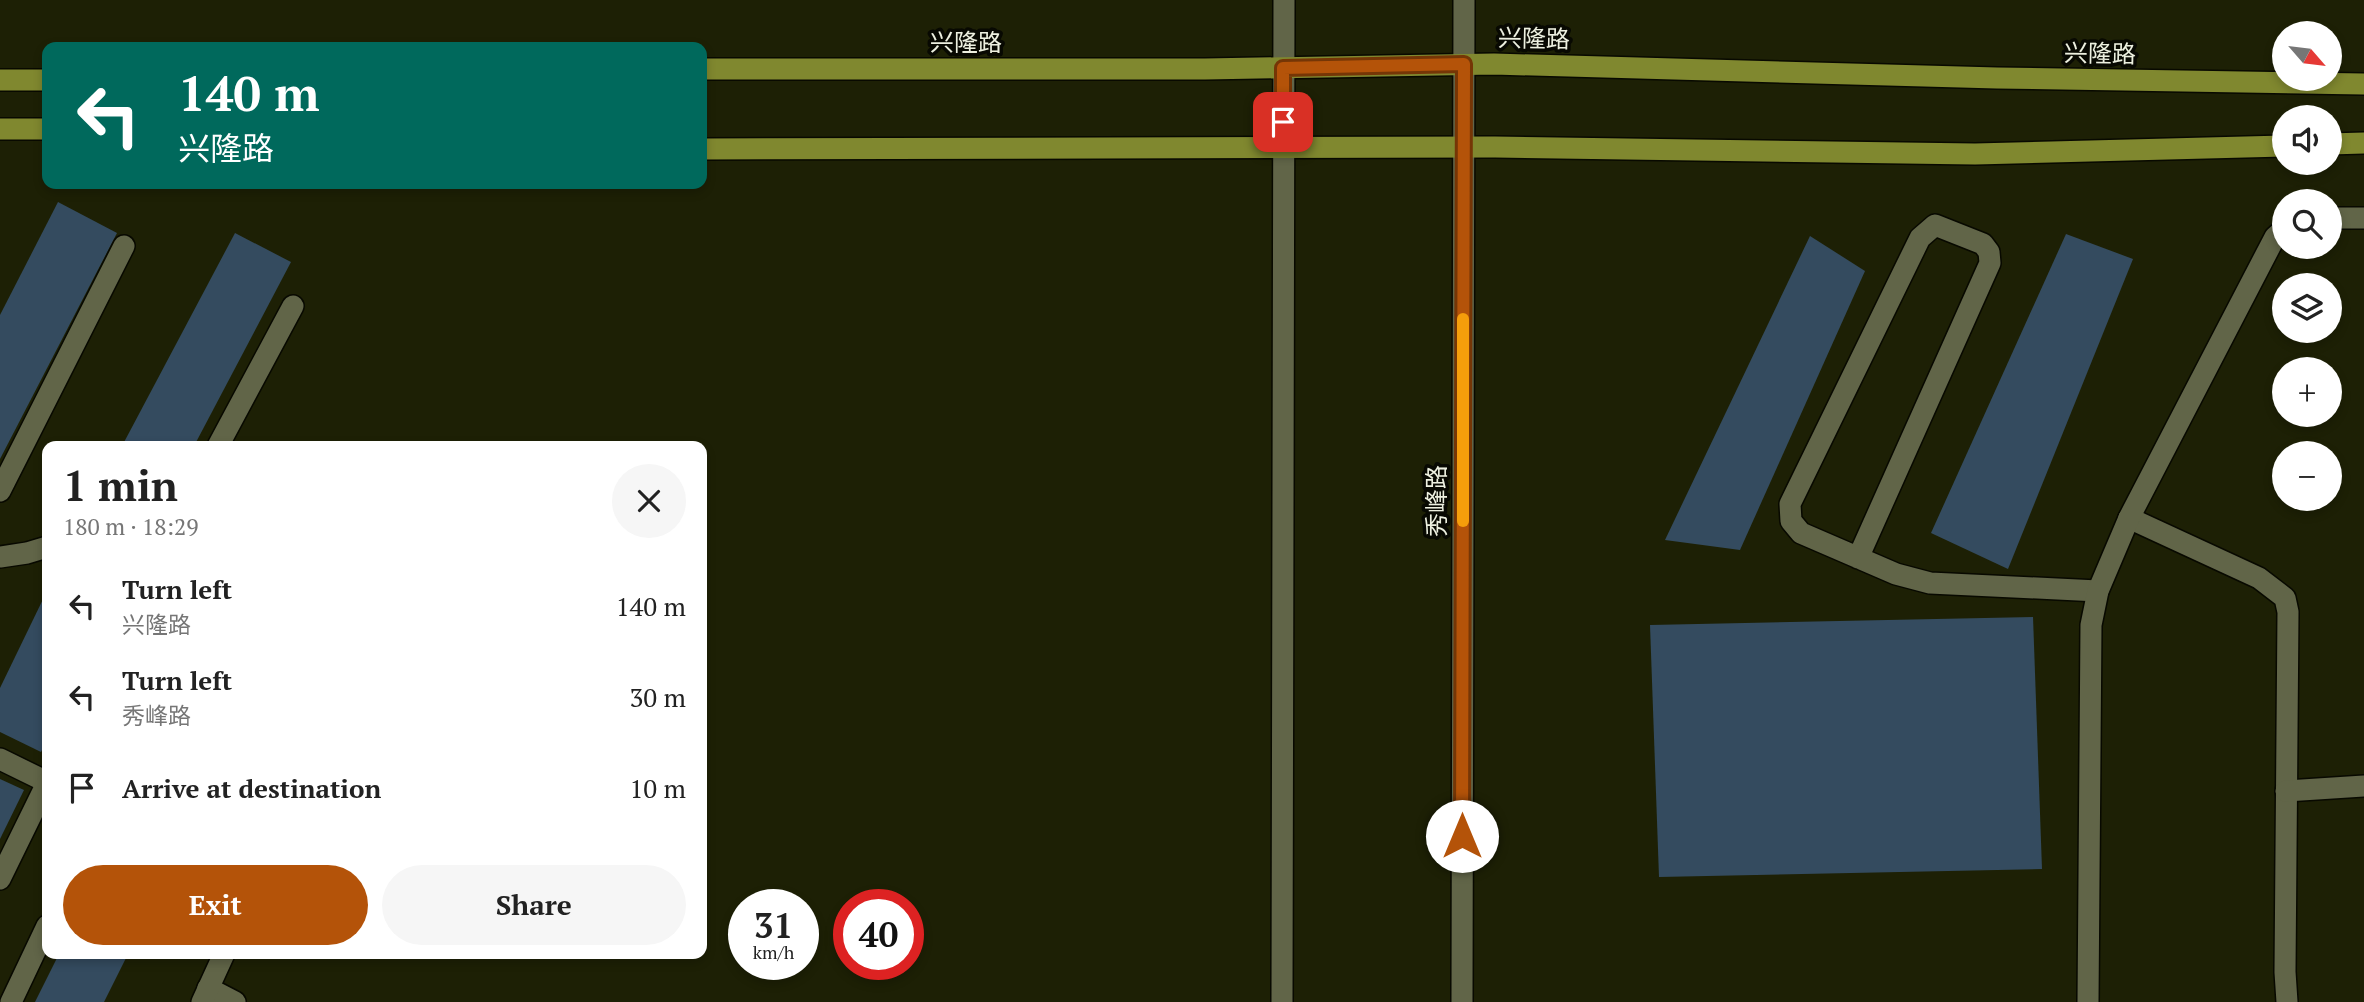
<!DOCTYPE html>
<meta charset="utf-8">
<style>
body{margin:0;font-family:"PT Serif","Noto Sans SC",serif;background:#f6f6f6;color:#222;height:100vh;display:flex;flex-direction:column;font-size:26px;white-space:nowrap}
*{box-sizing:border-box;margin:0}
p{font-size:23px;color:#767676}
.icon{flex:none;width:38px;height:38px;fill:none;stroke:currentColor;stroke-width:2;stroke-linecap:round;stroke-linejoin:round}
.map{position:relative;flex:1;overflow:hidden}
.details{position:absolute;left:42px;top:441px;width:665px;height:518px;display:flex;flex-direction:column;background:#fff;border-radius:14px;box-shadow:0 4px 10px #0003}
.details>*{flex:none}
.hud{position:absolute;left:42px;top:42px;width:665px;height:147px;border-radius:14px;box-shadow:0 4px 10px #0003;background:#00695c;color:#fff;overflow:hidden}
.needle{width:46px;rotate:118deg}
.controls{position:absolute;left:2272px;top:21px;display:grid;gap:14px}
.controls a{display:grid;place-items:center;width:70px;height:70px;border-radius:50%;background:#fff;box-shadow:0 4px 10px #0003;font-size:35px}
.speed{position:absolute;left:728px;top:889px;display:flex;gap:14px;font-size:35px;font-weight:700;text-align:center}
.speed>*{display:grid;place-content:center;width:91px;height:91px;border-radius:50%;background:#fff;box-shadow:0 4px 10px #0003;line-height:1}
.speed small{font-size:18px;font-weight:400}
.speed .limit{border:10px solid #d22;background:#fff;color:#111}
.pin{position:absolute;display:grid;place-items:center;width:60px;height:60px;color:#fff;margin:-30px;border-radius:14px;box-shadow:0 4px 10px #0006}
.me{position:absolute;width:77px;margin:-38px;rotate:0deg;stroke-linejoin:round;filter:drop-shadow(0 0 5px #0008)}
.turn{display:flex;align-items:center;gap:24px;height:147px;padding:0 21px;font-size:32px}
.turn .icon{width:91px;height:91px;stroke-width:2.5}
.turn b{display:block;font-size:49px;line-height:60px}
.round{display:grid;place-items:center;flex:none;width:74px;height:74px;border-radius:37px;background:#f6f6f6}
.headline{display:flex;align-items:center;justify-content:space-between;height:119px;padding:0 21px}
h1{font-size:42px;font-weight:700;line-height:52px}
.primary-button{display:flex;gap:14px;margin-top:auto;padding:14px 21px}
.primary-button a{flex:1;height:80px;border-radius:42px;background:#b45309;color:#fff;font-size:28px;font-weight:700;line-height:80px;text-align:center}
.primary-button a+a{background:#f6f6f6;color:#222}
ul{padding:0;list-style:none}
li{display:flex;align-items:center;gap:21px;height:91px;padding:0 21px}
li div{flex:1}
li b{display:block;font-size:26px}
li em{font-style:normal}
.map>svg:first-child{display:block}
.building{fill:#344b5f}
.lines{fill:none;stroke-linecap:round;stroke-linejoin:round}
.minor-casing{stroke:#080900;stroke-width:24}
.major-casing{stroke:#080900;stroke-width:24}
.minor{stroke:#616548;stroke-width:21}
.major{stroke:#80882f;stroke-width:21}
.route-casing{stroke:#753606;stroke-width:18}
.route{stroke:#b45309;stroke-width:12}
.slow{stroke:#f59e0b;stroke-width:12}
.labels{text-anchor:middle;stroke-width:7;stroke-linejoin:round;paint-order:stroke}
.street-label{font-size:24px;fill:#edf0e0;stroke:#080902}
</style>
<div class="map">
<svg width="2364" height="1002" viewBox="0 0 2364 1002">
<rect width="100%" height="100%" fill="#1d2005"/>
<!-- building -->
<g class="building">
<polygon points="58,202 117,233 0,459 0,315"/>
<polygon points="235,233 291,262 194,446 122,446"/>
<polygon points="2066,234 2133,259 2008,569 1931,533"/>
<polygon points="1810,236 1865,271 1740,550 1665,540"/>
<polygon points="47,591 47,740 41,752 0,732 0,688"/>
<polygon points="2033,617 2042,869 1659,877 1650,625"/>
<polygon points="0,779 24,790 0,839"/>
<polygon points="59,954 128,954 104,1002 35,1002"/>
</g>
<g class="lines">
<!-- minor casing -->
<g class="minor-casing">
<g id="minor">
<polyline points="2329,218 2364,218"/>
<polyline points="218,446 293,306"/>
<polyline points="0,491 124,246"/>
<polyline points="2129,518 2259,578 2285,598 2288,612 2285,972 2287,1002"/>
<polyline points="0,557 27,553 47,547"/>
<polyline points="1858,558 1990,263 1989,252 1983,244 1935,225 1920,238 1790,504 1791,521 1801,533 1896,574 1930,583 2098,591"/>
<polyline points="0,759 47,782"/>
<polyline points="2286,791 2364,786"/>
<polyline points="0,879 47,783"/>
<polyline points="208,988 235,1002"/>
<polyline points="11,1002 47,926"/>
<polyline points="202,1002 224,954"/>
<polyline points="1282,1002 1284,0"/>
<polyline points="1462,1002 1464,0"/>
<polyline points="2088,1002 2091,625 2098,591 2129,518 2275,237 2284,229"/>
</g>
</g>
<!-- major casing -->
<g class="major-casing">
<g id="major">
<polyline points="702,69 1205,69 1494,64 1997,78 2364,84"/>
<polyline points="0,80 47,80"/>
<polyline points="0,129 47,129"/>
<polyline points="2329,144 2364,143"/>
<polyline points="702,149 1495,147 1975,154 2284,146"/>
</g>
</g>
<!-- minor -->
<use href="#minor" class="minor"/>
<!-- major -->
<use href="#major" class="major"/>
</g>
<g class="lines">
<!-- route casing -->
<g class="route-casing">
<polyline id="route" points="1283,122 1283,68 1464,64 1462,836"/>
</g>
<!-- route -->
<use href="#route" class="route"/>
<!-- slow -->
<polyline class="slow" points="1463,521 1463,319"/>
</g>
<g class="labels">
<!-- street labels -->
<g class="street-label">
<text transform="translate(1534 39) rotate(1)" y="8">兴隆路</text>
<text x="966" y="51">兴隆路</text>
<text transform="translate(2100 54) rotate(1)" y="8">兴隆路</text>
<text transform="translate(1437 501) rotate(-90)" y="8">秀峰路</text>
</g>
</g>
</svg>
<div class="controls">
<a><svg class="needle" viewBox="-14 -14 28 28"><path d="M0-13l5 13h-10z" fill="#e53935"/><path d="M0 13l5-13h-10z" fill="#767676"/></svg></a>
<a><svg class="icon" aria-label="sound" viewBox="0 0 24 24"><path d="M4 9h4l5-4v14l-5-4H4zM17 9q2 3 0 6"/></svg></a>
<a><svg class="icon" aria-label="search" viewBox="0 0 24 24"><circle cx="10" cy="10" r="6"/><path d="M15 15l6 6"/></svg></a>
<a><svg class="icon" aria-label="layers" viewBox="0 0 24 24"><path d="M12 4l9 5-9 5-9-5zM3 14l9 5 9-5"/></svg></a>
<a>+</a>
<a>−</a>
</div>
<div class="speed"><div>31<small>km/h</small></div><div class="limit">40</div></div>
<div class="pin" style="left:1283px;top:122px;background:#d93025"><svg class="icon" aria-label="arrive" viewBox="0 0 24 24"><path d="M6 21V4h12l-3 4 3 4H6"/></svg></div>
<svg class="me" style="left:1462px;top:836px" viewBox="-20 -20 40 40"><circle r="19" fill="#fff"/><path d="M0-13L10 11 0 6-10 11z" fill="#b45309"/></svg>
<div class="hud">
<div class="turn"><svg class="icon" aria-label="left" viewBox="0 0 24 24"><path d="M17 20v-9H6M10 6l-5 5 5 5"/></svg><div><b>140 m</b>兴隆路</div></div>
</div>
<section class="details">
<div class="headline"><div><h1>1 min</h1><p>180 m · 18:29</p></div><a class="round"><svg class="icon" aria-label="close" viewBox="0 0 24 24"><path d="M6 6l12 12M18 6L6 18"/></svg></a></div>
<ul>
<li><svg class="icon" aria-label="left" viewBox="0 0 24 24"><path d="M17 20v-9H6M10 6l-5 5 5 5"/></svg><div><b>Turn left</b><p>兴隆路</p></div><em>140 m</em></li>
<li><svg class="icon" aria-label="left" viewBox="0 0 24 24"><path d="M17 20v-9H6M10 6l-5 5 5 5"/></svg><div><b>Turn left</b><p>秀峰路</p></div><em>30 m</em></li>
<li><svg class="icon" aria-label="arrive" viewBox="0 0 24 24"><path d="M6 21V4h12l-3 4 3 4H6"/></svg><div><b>Arrive at destination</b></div><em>10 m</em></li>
</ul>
<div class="primary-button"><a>Exit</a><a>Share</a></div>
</section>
</div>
